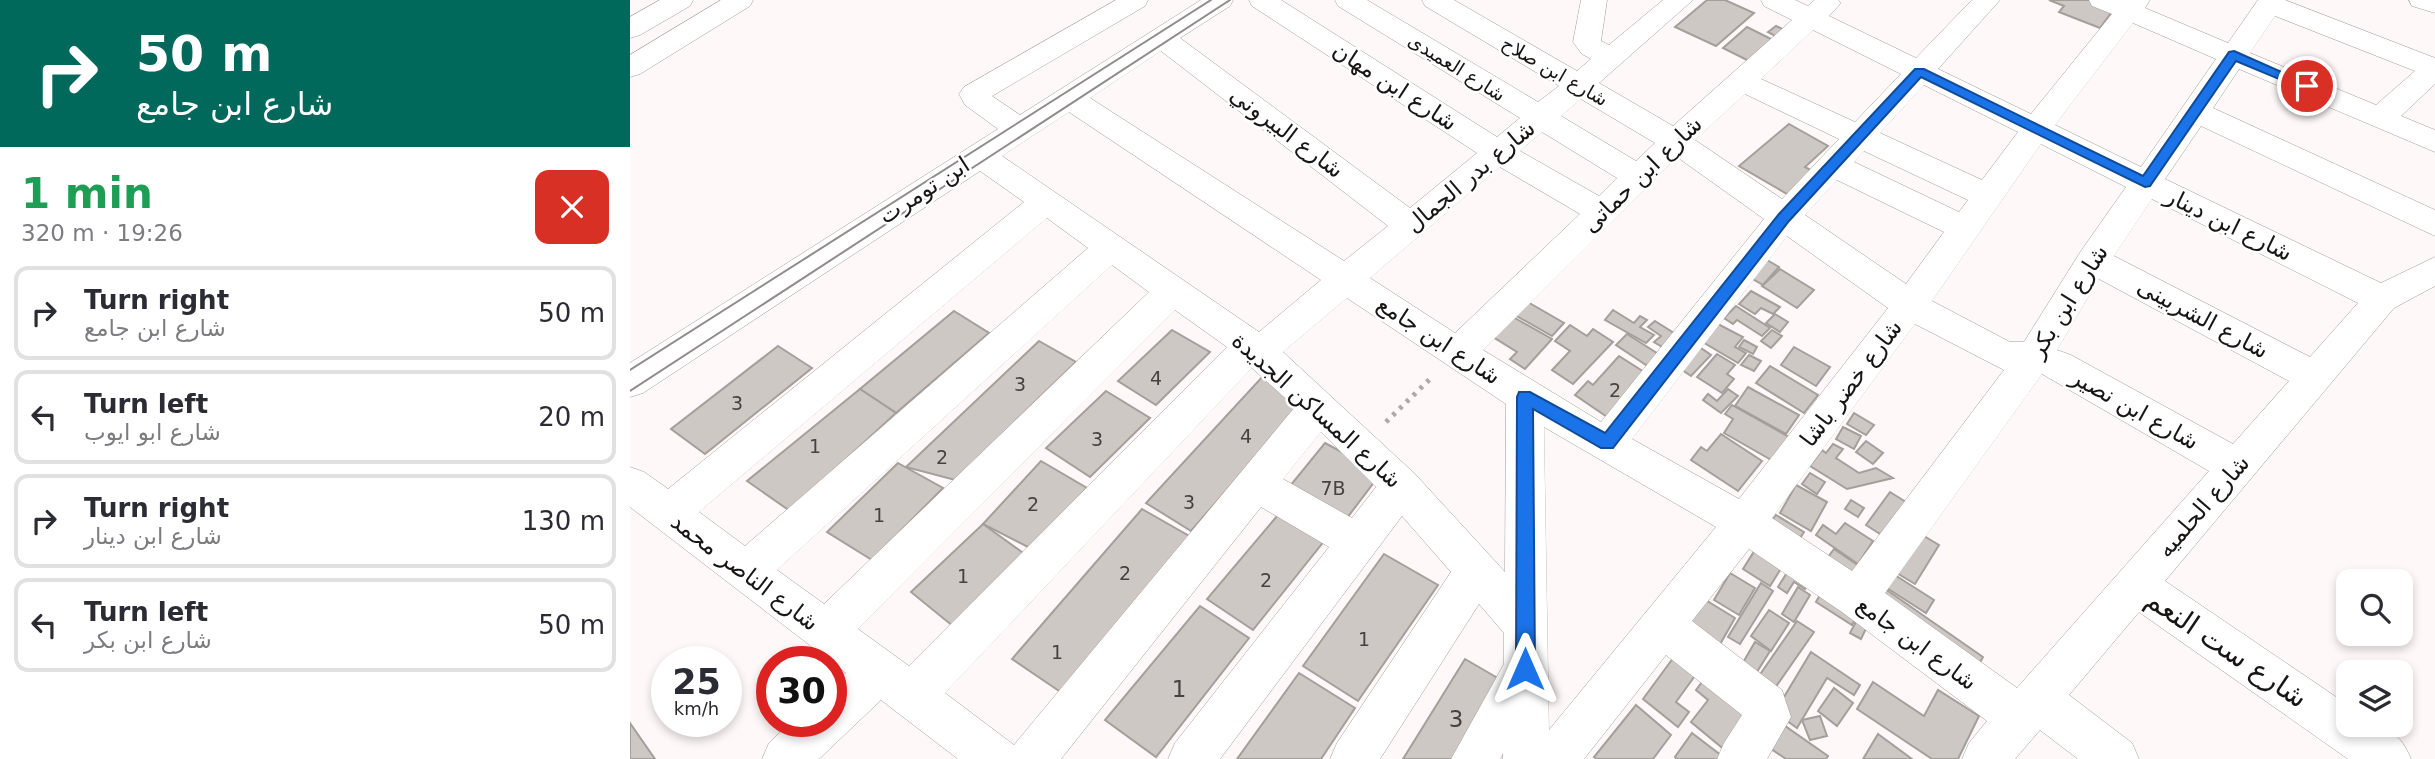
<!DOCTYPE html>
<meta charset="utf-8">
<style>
body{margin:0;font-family:"DejaVu Sans","Noto Naskh Arabic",sans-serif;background:#f7f7f7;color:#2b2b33;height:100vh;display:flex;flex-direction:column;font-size:26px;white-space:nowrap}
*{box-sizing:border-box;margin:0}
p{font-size:23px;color:#7c7c81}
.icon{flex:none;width:38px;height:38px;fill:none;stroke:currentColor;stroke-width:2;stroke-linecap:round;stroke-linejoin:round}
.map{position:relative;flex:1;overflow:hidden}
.panel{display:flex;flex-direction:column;background:#fff;width:630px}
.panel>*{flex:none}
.top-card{background:#00695c;color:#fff;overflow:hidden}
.fabs{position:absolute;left:1706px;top:569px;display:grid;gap:14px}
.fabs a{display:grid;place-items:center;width:77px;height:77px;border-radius:14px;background:#fff;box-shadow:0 4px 10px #0003;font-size:35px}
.speed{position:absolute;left:21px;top:646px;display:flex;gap:14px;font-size:35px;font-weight:700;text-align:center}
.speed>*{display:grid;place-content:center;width:91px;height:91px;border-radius:50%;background:#fff;box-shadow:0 4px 10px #0003;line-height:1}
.speed small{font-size:18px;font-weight:400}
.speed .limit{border:10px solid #d22;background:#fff;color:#111}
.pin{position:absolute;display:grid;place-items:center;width:60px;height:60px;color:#fff;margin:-30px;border:4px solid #fff;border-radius:50%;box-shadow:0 2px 7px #0007}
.me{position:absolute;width:77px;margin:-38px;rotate:0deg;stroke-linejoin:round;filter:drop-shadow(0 0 5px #0008)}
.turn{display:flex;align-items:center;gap:24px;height:147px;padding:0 21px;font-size:32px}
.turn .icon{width:91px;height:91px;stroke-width:2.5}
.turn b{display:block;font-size:49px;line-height:60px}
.round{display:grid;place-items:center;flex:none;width:74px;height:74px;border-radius:14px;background:#f7f7f7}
.overview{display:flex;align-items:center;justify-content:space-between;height:119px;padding:0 21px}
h1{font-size:42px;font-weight:600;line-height:52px;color:#1e9e55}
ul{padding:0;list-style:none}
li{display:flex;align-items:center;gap:21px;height:94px;margin:0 14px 10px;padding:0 7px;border:4px solid #e1e1e2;border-radius:14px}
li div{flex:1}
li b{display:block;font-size:26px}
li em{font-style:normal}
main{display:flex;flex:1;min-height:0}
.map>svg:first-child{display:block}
.building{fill:#cec8c4;stroke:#a49f9b;stroke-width:2}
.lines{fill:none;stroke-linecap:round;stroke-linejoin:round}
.minor-casing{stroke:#a19a98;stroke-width:1}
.path{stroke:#aeaaa9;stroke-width:5;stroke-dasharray:3.5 6;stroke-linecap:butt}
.minor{fill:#fff;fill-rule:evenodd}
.tram{stroke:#908c8b;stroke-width:2}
.route{fill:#1a73e8;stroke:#114b97;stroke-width:2}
.labels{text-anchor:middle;stroke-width:5;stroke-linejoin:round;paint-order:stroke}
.far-street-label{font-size:19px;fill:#181615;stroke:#fff}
.number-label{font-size:19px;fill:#464241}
.street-label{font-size:23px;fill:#181615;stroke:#fff}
.near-number-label{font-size:23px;fill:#464241}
.near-street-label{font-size:28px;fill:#181615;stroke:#fff}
</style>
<main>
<section class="panel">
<div class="top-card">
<div class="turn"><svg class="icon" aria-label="right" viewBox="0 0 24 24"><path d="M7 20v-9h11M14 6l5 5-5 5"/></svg><div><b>50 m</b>شارع ابن جامع</div></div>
</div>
<div class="overview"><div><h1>1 min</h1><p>320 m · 19:26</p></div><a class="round" style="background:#d93025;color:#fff"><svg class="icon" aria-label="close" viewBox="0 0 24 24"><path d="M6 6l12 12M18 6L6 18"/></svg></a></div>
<ul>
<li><svg class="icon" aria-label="right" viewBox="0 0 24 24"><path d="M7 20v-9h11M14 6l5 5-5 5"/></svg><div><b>Turn right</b><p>شارع ابن جامع</p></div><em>50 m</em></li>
<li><svg class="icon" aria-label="left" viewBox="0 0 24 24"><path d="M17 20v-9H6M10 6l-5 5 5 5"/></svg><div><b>Turn left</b><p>شارع ابو ايوب</p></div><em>20 m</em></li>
<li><svg class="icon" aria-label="right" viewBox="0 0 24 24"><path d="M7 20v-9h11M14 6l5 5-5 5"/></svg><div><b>Turn right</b><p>شارع ابن دينار</p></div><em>130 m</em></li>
<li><svg class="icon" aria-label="left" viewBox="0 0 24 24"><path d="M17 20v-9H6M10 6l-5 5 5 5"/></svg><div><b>Turn left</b><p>شارع ابن بكر</p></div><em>50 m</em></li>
</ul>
</section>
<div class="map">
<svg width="1805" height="759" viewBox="0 0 1805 759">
<rect width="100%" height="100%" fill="#fef9f8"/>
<!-- building -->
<g class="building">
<polygon points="1077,0 1095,0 1124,13 1086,46 1045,27"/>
<polygon points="1419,0 1460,0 1484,9 1470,28 1429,12 1434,6"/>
<polygon points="1146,26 1159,32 1123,63 1093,48 1117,27 1145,41 1149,38 1138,32"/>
<polygon points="1159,124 1198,146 1175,167 1186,173 1157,194 1109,166"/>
<polygon points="1137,260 1149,267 1133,285 1121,278"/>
<polygon points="1150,269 1184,290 1167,308 1132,286"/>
<polygon points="1121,291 1150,307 1143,314 1131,308 1125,314 1109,304"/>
<polygon points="896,301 934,323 922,336 883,314"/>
<polygon points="1106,306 1140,328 1132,336 1107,320 1103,324 1094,318"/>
<polygon points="983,310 1004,323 1010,316 1017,320 1010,327 1024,335 1016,343 975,320"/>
<polygon points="324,311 359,333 266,413 230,389"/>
<polygon points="1145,314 1158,322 1150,332 1136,323"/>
<polygon points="883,317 922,339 895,369 880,359 887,352 863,337"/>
<polygon points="1025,321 1047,335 1034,348 1024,342 1031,336 1018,327"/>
<polygon points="1086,323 1113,337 1105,347 1116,353 1108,363 1071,341"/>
<polygon points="940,325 957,336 963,329 983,342 943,384 922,370 940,351 925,341"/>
<polygon points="542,330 580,352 526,405 488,381"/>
<polygon points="1142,330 1152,336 1141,348 1131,341"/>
<polygon points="997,334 1033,357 1022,369 986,345"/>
<polygon points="1114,340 1127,347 1123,354 1109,347"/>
<polygon points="409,341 446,362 325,480 276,467"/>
<polygon points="148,346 182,368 75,454 41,429"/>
<polygon points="1068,346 1081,355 1061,376 1048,367"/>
<polygon points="1164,347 1200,367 1186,386 1151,365"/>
<polygon points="1087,354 1105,365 1097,374 1104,379 1092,393 1067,377"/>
<polygon points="1119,355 1131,361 1124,371 1111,365"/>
<polygon points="989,356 1022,377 983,421 945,395 958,381 963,385"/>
<polygon points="1140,366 1188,395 1174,413 1126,383"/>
<polygon points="634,375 677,398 561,531 516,503"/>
<polygon points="1118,387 1169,415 1156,434 1105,406"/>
<polygon points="230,389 266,413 160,511 117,481"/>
<polygon points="1098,389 1108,396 1091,413 1073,400 1078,394 1087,401"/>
<polygon points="476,391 520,418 460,477 416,448"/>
<polygon points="1102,405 1159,437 1143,461 1094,433 1103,419 1095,414"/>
<polygon points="1224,413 1244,425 1236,435 1217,424"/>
<polygon points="1213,427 1231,436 1224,449 1206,439"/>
<polygon points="1091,434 1132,461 1108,491 1061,460 1071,447 1077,451"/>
<polygon points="1236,441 1253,453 1243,464 1226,452"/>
<polygon points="695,443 751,473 717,518 660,486"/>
<polygon points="1203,444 1213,449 1206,458 1229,473 1246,468 1263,478 1217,489 1180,466 1192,450 1196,453"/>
<polygon points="411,461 457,488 402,549 353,524"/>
<polygon points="268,463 313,488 242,560 197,532"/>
<polygon points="1180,473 1195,482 1187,494 1172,484"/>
<polygon points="1166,485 1197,502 1181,531 1150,513"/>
<polygon points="1260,492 1284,507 1261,541 1236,525"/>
<polygon points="1221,500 1234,508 1228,517 1215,509"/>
<polygon points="658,503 703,530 623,630 577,599"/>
<polygon points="512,509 561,537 432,693 382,659"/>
<polygon points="1146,515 1174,532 1163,549 1134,530"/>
<polygon points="1215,523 1243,541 1228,564 1186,535 1193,525 1206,534"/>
<polygon points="353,524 396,555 324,627 281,592"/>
<polygon points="1284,530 1309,545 1285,584 1260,569"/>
<polygon points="1130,542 1157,559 1140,586 1113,569"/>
<polygon points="1204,549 1238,572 1226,588 1192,565"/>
<polygon points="754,554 808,585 728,701 673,666"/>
<polygon points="1165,560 1185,572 1175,589 1164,582 1157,593 1148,587"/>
<polygon points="1257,570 1304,600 1296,613 1249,583"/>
<polygon points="1100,573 1125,588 1109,615 1084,600"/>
<polygon points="1131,583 1143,591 1110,644 1098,637"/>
<polygon points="1197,583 1233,606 1222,625 1186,602"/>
<polygon points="1251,586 1353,657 1346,670 1243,597"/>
<polygon points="1168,587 1180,595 1164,622 1152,614"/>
<polygon points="1074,599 1105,618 1085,653 1053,633"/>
<polygon points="570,606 619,638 526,757 475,720"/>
<polygon points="1139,610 1159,623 1141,651 1121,636"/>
<polygon points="1230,614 1240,620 1231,639 1220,633"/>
<polygon points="1167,621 1184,632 1145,688 1129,676"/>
<polygon points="1125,642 1140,651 1125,675 1111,666"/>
<polygon points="1052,646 1067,673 1046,702 1059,712 1048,727 1013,699"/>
<polygon points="1181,652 1230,685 1224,695 1197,678 1167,728 1145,712"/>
<polygon points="835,659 878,684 834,759 773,759"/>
<polygon points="669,673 725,708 691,759 607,759"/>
<polygon points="1072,682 1130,705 1096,751 1061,722 1078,700 1066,690"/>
<polygon points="1243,682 1294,716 1308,690 1349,716 1328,759 1302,759 1227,709"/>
<polygon points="1204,688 1223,703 1207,726 1188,711"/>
<polygon points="1006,705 1041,735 1023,759 967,759 964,757"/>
<polygon points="1190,716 1197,736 1180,740 1172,720"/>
<polygon points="1145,719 1198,756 1196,759 1156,759 1131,742"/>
<polygon points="0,723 25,759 0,759"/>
<polygon points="1062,733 1096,759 1047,759 1045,757"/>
<polygon points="1248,734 1282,759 1233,759"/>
</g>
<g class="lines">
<!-- minor casing -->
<g class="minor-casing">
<g id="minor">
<polygon points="30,0 63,0 60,6 10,35 0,38 0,17"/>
<polygon points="91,0 123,0 120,6 10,74 0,77 0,55"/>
<path d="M486,0H518L515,6L362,96L390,115L571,0H603L600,6L550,38L780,208L847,153L622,6L619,0H651L867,137L890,118L708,6L705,0H737L908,102L929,86L795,6L792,0H824L947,71L961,59L952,54L943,42L951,0H977L971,41L979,45L1033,0H1063L969,83L1043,126L1162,20L1134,6L1131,0H1165L1178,6L1184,0H1208L1211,3L1199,16L1286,58L1342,0H1370L1308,69L1401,114L1482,14L1462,6L1459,0H1520L1515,8L1598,43L1628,0H1655L1805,58V84L1771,116L1805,130V152L1609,69L1583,108L1805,210V236L1571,126L1535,179L1751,283L1805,257V286L1764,308L1535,581L1718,705V724C1750,724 1768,727 1781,759H1718L1509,612L1439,695L1502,743L1509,759H1448L1410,730L1385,759H1332L1339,743L1357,721L1212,612L1119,549L1062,621L1152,690L1161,717L1137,759H1087L1094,743L1112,715L1036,655L954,759H873V753L870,759H821L874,664V633L849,604L750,759H700L707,743L821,572L772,516L590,759H538L545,743L699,547L631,507L431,759H328L251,700L189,759H132L139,743L162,721H201V685L216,673L0,507V467L14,472L38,489L394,202L350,171L13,393L0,397V363L368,129L335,105L329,94L334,87ZM1645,16L1785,71L1746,105L1620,53ZM1503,23L1586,59L1511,167L1425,125ZM1183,30L1271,74L1225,122L1131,79ZM531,51L758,226L714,261L460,98ZM1294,85L1388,132L1352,180L1250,133ZM1115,94L1209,139L1152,199L1065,140ZM951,99L1025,143L1006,161L931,116ZM439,112L691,280L629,332L372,156ZM912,132L987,178L969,196L890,151ZM1411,144L1496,187L1451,251L1394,342H1380L1302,301ZM1234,151L1338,200L1329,212L1224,162ZM1047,157L1134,219L971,422L853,350ZM870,167L950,214L825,333L740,278ZM1207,180L1314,232L1276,284L1175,215ZM1522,199L1728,303L1680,357L1484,256ZM417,218L458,248L115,546L69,512ZM1157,236L1258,308L1109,499L1002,439ZM482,265L519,292L194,604L147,570ZM1469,279L1659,381L1603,444L1441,355L1427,350ZM717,298L876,404L875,572L785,474L653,352ZM545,310L597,347L279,666L228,629ZM1285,324L1374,370L1222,571L1142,518ZM622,368L665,407L384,745L315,693ZM1412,374L1579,471L1387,688L1255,593ZM914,427L1086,527L919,730ZM691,432L746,487L722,518L653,479Z"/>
<polygon points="1779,0 1805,0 1805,13 1782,6"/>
</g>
</g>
<!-- path -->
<polyline class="path" points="756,422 802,377"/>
<!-- minor -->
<use href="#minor" class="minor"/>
<!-- tram -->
<g class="tram">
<polyline points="0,370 581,0"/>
<polyline points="0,391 600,0"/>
</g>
</g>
<!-- route -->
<polygon class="route" points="1604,51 1683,86 1681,89 1673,89 1606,61 1520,186 1515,187 1291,77 1159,221 983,448 971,448 903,409 905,669 902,676 895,678 889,676 886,669 887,397 889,392 900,392 975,433 1149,214 1285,69 1294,69 1513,176 1599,52"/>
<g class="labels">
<!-- far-street labels -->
<g class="far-street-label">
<text transform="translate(827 67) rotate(32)" y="7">شارع العميدى</text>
<text transform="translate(925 71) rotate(30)" y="7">شارع ابن صلاح</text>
</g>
<!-- number labels -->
<g class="number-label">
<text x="526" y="385">4</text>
<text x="390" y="391">3</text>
<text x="985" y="397">2</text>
<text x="107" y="410">3</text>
<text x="616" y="443">4</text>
<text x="467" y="446">3</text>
<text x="185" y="453">1</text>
<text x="312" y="464">2</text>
<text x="703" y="495">7B</text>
<text x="559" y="509">3</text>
<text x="403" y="511">2</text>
<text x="249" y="522">1</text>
<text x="495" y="580">2</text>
<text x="333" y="583">1</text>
<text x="636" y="587">2</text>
<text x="734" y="646">1</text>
<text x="427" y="659">1</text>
</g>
<!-- street labels -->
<g class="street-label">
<text transform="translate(765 86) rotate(33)" y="8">شارع ابن مهان</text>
<text transform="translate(657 132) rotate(37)" y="8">شارع البيروني</text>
<text transform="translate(1012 174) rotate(-44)" y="8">شارع ابن حماتى</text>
<text transform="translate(840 176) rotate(-40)" y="8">شارع بدر الجمال</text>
<text transform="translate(294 190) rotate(-33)" y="8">ابن تومرت</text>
<text transform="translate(1599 224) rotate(26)" y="8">شارع ابن دينار</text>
<text transform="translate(1438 301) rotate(-58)" y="8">شارع ابن بكر</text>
<text transform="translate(1573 318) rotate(28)" y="8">شارع الشربينى</text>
<text transform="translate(809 340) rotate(33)" y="8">شارع ابن جامع</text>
<text transform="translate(1221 383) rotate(-53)" y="8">شارع خضر باشا</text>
<text transform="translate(1505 409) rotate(29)" y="8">شارع ابن نصير</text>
<text transform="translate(687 410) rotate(42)" y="8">شارع المساكن الجديدة</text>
<text transform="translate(1573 506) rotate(-49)" y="8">شارع الحلميه</text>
<text transform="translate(115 572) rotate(37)" y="8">شارع الناصر محمد</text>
<text transform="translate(1287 643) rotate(36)" y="8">شارع ابن جامع</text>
</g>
<!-- near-number labels -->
<g class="near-number-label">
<text x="549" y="697">1</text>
<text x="826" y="727">3</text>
</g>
<!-- near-street labels -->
<g class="near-street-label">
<text transform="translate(1597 648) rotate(34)" y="10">شارع ست النعم</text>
</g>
</g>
</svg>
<div class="fabs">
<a><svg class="icon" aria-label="search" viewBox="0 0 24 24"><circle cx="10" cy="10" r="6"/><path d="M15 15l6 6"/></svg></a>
<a><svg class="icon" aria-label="layers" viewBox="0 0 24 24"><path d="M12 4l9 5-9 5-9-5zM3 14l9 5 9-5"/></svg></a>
</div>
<div class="speed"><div>25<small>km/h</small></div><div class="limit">30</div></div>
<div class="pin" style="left:1677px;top:86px;background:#d93025"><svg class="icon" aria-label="arrive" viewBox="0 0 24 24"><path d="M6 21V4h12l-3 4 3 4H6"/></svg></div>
<svg class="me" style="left:895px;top:669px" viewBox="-20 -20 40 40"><path d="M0-17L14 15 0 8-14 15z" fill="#1a73e8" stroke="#fff" stroke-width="4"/></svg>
</div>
</main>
